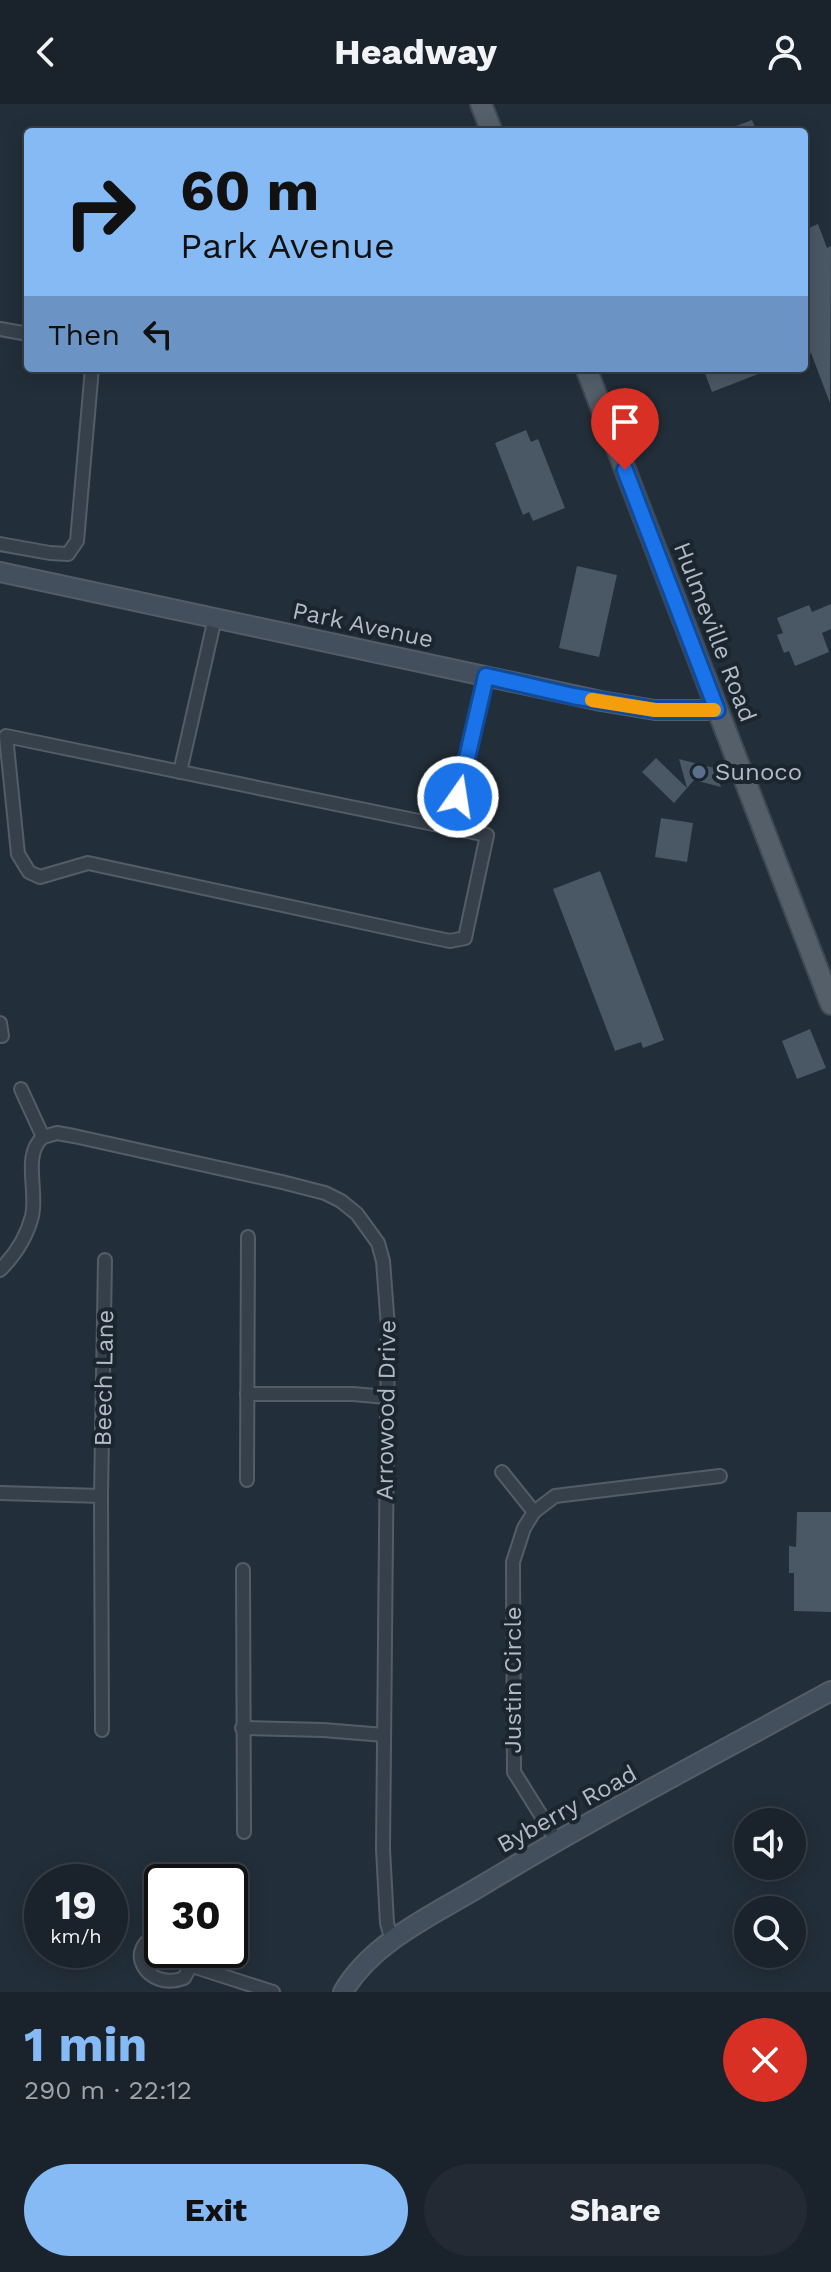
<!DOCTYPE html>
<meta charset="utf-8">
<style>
body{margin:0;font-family:"Work Sans",sans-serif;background:#232a33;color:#f1f3f6;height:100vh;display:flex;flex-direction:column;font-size:30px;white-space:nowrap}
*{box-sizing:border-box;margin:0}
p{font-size:26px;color:#9fa4a9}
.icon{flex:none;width:44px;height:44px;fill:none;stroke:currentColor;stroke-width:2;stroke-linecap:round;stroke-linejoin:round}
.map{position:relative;height:1888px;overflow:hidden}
.sheet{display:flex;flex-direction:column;background:#1a222b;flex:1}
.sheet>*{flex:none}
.top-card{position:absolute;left:24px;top:24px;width:784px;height:244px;border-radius:8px;box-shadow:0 4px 20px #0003,0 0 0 2px #383f47;background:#86baf5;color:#111;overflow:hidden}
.controls{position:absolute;left:734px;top:1704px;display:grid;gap:16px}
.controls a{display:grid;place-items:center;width:72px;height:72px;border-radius:50%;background:#1a222b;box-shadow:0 4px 20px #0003,0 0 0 2px #383f47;font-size:40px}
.speed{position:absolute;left:24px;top:1760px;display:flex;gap:16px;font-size:40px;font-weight:700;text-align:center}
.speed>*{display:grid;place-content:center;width:104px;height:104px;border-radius:50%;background:#1a222b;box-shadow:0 4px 20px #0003,0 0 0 2px #383f47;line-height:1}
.speed small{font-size:20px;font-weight:400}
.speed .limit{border:4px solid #111;border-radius:12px;background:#fff;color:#111}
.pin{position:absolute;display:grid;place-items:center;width:68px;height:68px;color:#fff;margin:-82px -34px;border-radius:50% 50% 50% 0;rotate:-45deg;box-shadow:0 0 8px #0007}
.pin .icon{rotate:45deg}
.me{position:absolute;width:88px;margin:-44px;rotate:13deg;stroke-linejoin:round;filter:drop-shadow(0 0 6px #0008)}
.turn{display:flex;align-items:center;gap:28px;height:168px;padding:0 24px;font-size:36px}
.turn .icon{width:104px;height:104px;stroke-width:2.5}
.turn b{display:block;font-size:56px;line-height:68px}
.then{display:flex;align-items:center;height:76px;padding:0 24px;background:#0003;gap:16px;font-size:30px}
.round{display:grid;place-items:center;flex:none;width:84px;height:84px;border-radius:42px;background:#232a33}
.summary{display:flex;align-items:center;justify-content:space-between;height:136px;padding:0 24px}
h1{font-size:48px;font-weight:700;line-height:60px;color:#86baf5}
.primary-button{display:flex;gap:16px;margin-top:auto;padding:16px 24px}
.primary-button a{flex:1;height:92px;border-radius:48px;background:#86baf5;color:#111;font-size:32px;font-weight:700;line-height:92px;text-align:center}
.primary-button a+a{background:#232a33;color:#f1f3f6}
header{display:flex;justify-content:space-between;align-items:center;height:104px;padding:0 24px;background:#1a222b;font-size:36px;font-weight:700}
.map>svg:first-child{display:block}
.building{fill:#4a5865}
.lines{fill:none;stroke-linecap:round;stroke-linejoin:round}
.street-casing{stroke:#545d67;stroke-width:16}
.secondary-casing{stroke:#545d67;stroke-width:22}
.primary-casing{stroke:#3f4953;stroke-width:24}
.street{stroke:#36404a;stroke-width:12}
.secondary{stroke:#444f5d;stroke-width:18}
.primary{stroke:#545f6a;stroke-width:20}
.route-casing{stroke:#114b97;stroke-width:20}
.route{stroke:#1a73e8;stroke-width:14}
.slow{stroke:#f59e0b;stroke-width:14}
.service-dot{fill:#5c6f8a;stroke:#1b252e;stroke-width:3}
.labels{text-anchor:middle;stroke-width:8;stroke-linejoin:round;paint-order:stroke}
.street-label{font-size:24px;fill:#b1bac6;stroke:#1b252e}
.poi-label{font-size:24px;fill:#b1bac6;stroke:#1b252e;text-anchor:start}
</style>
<header><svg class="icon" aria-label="back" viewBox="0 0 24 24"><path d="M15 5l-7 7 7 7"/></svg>Headway<svg class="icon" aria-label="person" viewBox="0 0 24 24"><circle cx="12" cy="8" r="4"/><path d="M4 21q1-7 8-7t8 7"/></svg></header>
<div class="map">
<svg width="831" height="1888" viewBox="0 0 831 1888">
<rect width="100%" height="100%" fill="#222e39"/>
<!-- building -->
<g class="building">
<polygon points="752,16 757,28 724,28 723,27"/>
<polygon points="818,120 827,144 831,142 830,299 811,249 804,252 804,126"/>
<polygon points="703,264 771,264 771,265 712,288"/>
<polygon points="526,326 531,338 538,335 565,404 533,417 529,408 523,411 495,339"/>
<polygon points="577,462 617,471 599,553 559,544"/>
<polygon points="831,500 831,525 822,529 829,548 795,562 789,547 784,549 777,531 783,529 777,514 809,501 812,508"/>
<polygon points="656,654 687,684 679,655 714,664 721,683 694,676 674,699 642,668"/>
<polygon points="661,714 693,719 687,758 655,753"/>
<polygon points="600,767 664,936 643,944 641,938 615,947 553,785"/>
<polygon points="810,925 826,964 797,975 782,937"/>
<polygon points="797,1408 831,1408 831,1508 794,1507 794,1469 789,1469 789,1442 796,1443"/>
</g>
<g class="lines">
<!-- street casing -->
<g class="street-casing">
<g id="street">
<polyline points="0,225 28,230"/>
<polyline points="0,440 50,449 68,450 77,437 92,264"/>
<polygon points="6,632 487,731 465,834 450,837 421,831 88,759 40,773 29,768 18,750"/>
<polyline points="180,668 215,514"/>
<polyline points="451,723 486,572"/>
<polyline points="0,919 2,932 0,932"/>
<polyline points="21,985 43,1033"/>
<polyline points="43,1033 57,1029 74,1032 282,1078 325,1089 341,1097 357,1110 378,1139 383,1157 388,1223 383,1745 387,1819 392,1837"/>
<path d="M0,1166C15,1151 27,1132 32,1112C38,1086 22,1051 43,1033"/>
<polyline points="247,1290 353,1290 386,1293"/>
<polyline points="502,1368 534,1408"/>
<polyline points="247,1376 248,1133"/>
<polyline points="0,1389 101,1392"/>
<polyline points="243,1466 244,1728"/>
<polyline points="242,1624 323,1626 384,1631"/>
<polyline points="102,1626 101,1392 105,1156"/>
<polyline points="557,1737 514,1668 513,1458 524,1424 534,1408 555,1392 720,1372"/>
<path d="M162,1829C120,1843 147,1888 184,1874L193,1858L191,1846"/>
<polyline points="192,1862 273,1888"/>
</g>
</g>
<!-- secondary casing -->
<g class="secondary-casing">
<g id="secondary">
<polyline points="0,468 601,597 655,606 717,606"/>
<path d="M343,1888C372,1838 433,1811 481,1782C595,1713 714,1651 831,1587"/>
</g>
</g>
<!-- primary casing -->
<g class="primary-casing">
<g id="primary">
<polyline points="481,0 492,28"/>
<polyline points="586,264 831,900"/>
</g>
</g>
<!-- street -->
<use href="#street" class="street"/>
<!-- secondary -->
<use href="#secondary" class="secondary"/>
<!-- primary -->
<use href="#primary" class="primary"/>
</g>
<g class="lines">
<!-- route casing -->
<g class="route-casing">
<polyline id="route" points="458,693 486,572 573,592 655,606 717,606 625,366"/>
</g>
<!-- route -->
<use href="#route" class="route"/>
<!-- slow -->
<polyline class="slow" points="592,596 655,606 714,606"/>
</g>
<!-- markers -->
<circle class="service-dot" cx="699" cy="668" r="8"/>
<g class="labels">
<!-- street labels -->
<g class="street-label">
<text transform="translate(363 521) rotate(12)" y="8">Park Avenue</text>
<text transform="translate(715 528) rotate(69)" y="8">Hulmeville Road</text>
<text transform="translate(104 1274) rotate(-89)" y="8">Beech Lane</text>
<text transform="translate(386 1306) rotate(-89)" y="8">Arrowood Drive</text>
<text transform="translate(513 1576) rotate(-90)" y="8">Justin Circle</text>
<text transform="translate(567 1705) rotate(-29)" y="8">Byberry Road</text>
</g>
<!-- poi labels -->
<g class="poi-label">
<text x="715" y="676">Sunoco</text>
</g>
</g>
</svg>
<div class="controls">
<a><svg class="icon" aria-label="sound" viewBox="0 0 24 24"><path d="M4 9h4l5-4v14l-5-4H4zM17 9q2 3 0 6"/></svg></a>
<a><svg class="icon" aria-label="search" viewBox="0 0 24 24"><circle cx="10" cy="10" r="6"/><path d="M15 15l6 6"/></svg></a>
</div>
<div class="speed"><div>19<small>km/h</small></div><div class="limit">30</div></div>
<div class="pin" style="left:625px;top:366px;background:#d93025"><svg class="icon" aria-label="arrive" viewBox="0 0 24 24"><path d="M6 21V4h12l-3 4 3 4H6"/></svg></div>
<svg class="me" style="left:458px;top:693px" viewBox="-20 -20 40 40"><circle r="17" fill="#1a73e8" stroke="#fff" stroke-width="3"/><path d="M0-11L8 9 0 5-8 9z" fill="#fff"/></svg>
<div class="top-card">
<div class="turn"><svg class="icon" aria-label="right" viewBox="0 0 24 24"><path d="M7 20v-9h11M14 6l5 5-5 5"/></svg><div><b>60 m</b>Park Avenue</div></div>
<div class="then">Then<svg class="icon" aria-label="left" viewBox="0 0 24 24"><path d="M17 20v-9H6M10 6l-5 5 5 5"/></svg></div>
</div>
</div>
<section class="sheet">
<div class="summary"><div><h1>1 min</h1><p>290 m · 22:12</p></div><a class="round" style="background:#d93025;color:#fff"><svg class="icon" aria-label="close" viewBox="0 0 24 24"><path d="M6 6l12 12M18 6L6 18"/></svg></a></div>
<div class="primary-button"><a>Exit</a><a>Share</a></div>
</section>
